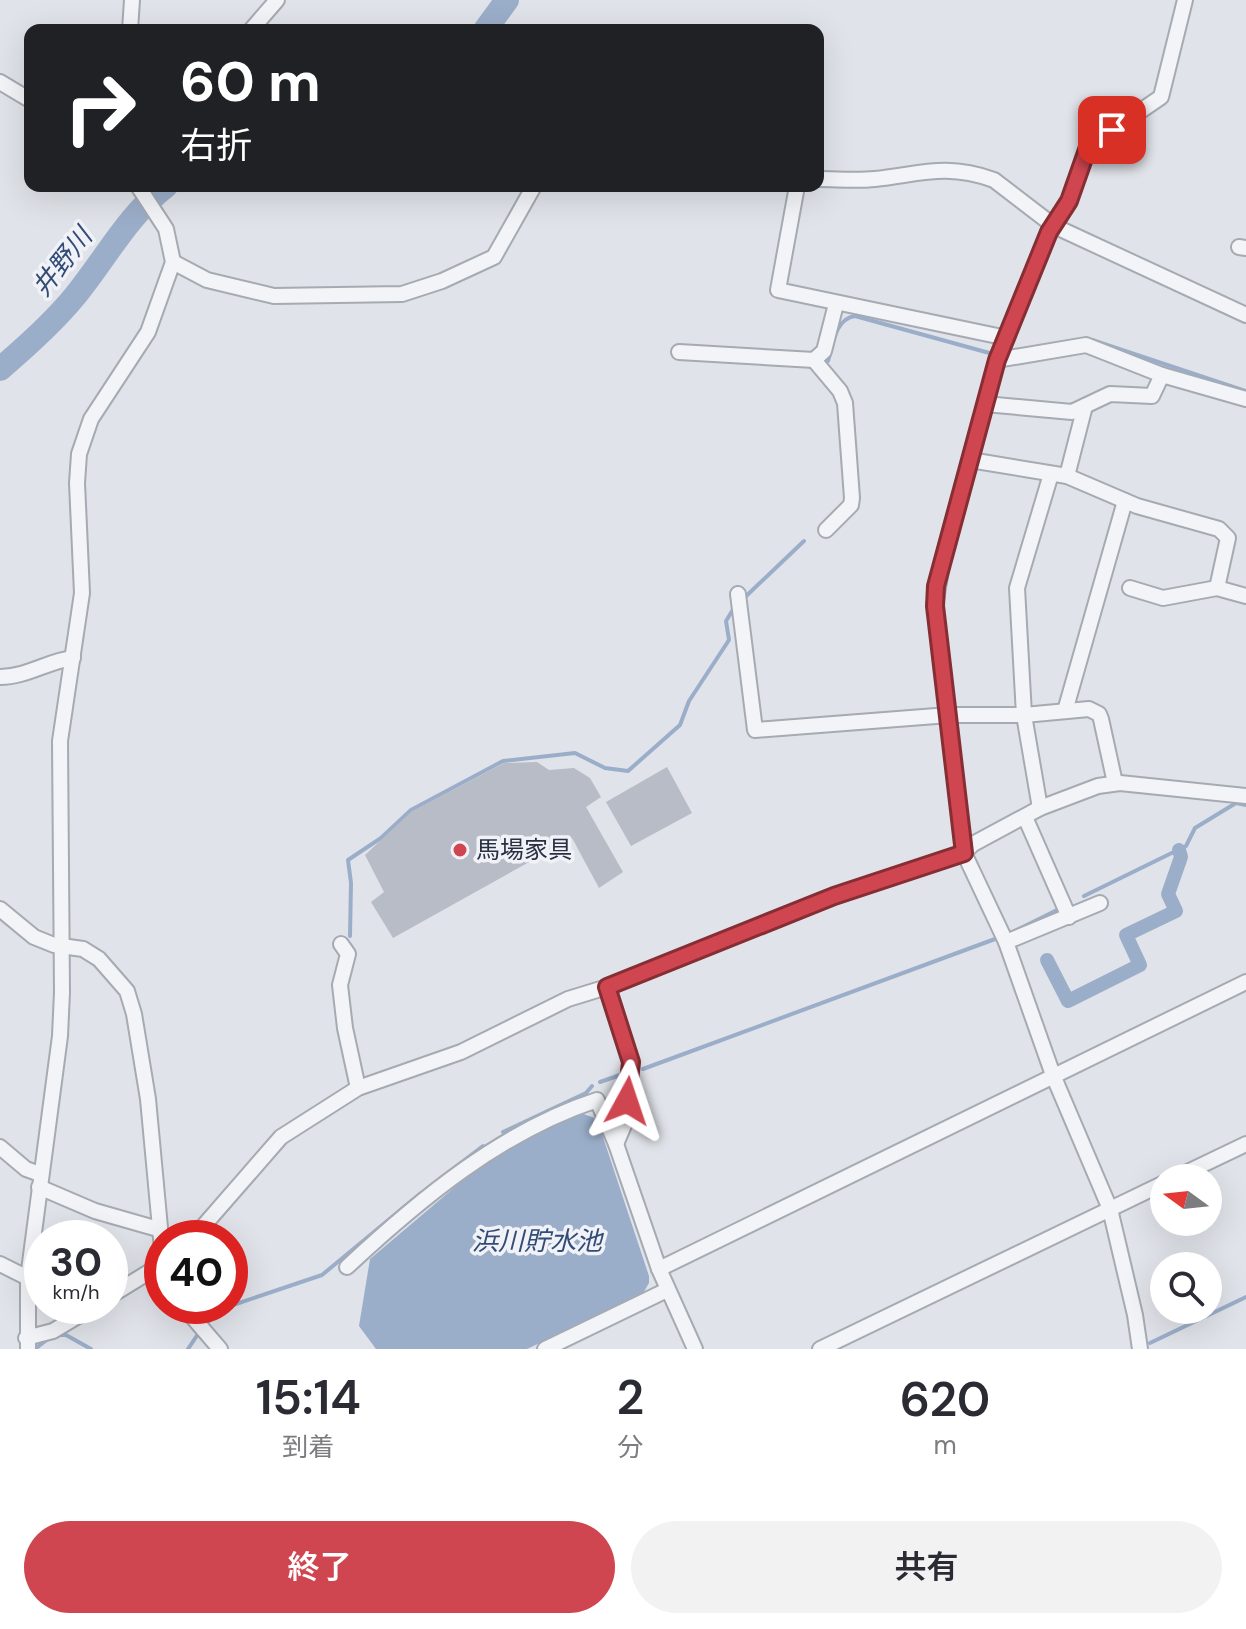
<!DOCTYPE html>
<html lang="ja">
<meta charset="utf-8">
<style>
body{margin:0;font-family:"DM Sans","Noto Sans JP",sans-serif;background:#f2f2f3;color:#2b2b33;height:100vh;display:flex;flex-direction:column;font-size:30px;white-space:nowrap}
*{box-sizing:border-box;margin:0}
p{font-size:26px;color:#7c7c81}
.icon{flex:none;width:44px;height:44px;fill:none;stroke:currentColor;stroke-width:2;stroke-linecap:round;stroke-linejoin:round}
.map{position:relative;height:1349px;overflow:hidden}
.drawer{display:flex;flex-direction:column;background:#fff;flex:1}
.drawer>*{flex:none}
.guide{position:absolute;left:24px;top:24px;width:800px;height:168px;border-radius:16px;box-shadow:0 8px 32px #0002;background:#202124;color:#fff;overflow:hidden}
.needle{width:52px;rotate:285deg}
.controls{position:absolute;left:1150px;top:1164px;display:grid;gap:16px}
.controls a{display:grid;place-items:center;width:72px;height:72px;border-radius:50%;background:#fff;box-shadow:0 8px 32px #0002;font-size:40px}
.speed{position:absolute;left:24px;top:1220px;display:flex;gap:16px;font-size:40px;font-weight:700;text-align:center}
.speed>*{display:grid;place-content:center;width:104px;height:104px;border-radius:50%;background:#fff;box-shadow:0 8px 32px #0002;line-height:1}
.speed small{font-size:20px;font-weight:400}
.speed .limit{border:12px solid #d22;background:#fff;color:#111}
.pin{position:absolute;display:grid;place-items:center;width:68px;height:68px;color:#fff;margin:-34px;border-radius:16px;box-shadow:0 4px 12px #0006}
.me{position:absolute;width:88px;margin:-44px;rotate:5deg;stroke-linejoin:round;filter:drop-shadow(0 0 6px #0008)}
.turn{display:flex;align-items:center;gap:28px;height:168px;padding:0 24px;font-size:36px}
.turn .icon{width:104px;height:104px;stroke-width:2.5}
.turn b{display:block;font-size:56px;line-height:68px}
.eta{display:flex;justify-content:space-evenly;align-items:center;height:136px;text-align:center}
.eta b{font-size:48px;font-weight:600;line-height:56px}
.primary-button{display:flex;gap:16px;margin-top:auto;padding:16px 24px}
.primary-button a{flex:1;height:92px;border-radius:48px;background:#cf4550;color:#fff;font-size:32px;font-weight:600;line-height:92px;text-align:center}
.primary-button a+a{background:#f2f2f3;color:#2b2b33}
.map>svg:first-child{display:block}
.water{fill:#9baec9}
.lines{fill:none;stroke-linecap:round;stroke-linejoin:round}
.stream{stroke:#9baec9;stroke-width:4}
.canal{stroke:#9baec9;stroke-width:14}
.river{stroke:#9baec9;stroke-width:24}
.building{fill:#b7bcc6}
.minor-casing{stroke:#a5aab3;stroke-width:18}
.minor{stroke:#f3f4f7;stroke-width:14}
.route-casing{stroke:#872d34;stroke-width:20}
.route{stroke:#cf4550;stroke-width:14}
.poi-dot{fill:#cf4550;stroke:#f0f2f7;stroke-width:3}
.labels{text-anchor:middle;stroke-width:7;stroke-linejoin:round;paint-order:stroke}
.poi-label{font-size:24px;fill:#293041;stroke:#f0f2f7;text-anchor:start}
.water-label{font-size:26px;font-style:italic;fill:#334c75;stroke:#f0f2f7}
</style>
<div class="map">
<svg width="1246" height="1349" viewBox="0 0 1246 1349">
<rect width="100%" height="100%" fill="#e0e3e9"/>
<!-- water -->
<polygon class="water" points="581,1113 597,1119 649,1276 649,1283 642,1295 527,1349 376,1349 359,1326 370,1259 482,1164 507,1148"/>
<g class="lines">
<!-- stream -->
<g class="stream">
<polyline points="1092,340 1246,391"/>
<path d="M828,361C833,344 835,319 855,316L993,354"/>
<polyline points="743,599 804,541"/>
<polyline points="1084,896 1186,846 1195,828 1236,803 1246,805"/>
<polyline points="1011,933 1059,909"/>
<polyline points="350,936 351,883 348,860 381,838 411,810 503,761 575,753 605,768 628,771 680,725 689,701 729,640 726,621 734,608"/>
<polyline points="643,1069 995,939"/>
<polyline points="600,1082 623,1074"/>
<polyline points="503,1132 586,1093 592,1086"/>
<polyline points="428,1188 483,1146"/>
<polyline points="230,1306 322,1275 421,1193"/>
<polyline points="205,1324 229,1306"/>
<polyline points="56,1335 66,1335 91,1349"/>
<polyline points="1150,1343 1246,1297"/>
<polyline points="35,1349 49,1338"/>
<polyline points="188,1349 200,1331"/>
</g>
<!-- canal -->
<polyline class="canal" points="1047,960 1068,1001 1140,965 1126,935 1176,911 1168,894 1181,857 1179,850"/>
<!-- river -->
<g class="river">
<polyline points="485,30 507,0"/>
<path d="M0,369C27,346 53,323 75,296C106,258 127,216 166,186"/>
</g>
</g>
<!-- building -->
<g class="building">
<polygon points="537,762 549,770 574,768 590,778 601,797 586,807 623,872 599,888 572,838 393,938 371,902 384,892 365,855 411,812 504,763"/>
<polygon points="667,767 692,813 631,846 606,802"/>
</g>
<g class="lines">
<!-- minor casing -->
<g class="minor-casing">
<g id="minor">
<polyline points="130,30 132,0"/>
<polyline points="251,30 277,0"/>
<polyline points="0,82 30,100"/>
<path d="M818,179C837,179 856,181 875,179C921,174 946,163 994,180L1054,226L1246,315"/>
<polyline points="797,186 778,290 1007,338"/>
<polyline points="1239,247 1246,248"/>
<polyline points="173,262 207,280 274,296 402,294 442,281 494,257 534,186"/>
<polyline points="679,352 814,360 824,351 836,304"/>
<polyline points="814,360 840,391 845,403 852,498 851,505 826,530"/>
<polyline points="997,360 1086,345 1162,375 1246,399"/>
<polyline points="985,404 1072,412 1110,394 1152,396 1162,375"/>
<polyline points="970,460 1067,476 1137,506 1219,529 1228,538 1217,588"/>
<polyline points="1067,476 1085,406"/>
<polyline points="1130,588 1163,598 1217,588 1246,596"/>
<polyline points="738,594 755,730 949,715 1024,715 1089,709 1099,714 1101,719 1115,783"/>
<path d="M0,677C26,677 48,661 73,658"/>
<polyline points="1065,711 1125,501"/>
<polyline points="1040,808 1024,715 1017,588 1051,474"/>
<polyline points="1025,817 1069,917"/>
<polyline points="0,909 34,937 54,945 83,949 99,959 127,991 134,1014 148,1099 162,1249"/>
<polyline points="1006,942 1100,903"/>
<polyline points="341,944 348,954 340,985 345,1028 358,1088"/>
<polyline points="607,987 631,1062 625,1123 616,1144"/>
<polyline points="0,1147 26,1169 40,1174"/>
<polyline points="1175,1178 1246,1144"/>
<polyline points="39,1187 95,1211 158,1229"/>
<polyline points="193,1238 281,1137 358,1088 461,1052 568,999 607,987 834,896 964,853 973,844 1040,808 1098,786 1120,783 1246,796"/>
<polyline points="0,1264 28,1278"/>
<path d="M347,1267C420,1199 502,1131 597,1100L616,1144L659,1269L695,1349"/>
<polyline points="659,1269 1246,982"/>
<polyline points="110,1296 162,1264"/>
<polyline points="183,1306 220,1349"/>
<polyline points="26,1338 53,1331 95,1306"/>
<polyline points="28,1349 28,1278 60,1036 62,992 60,741 82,593 77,483 79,454 91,419 148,332 173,262 166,229 138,186"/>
<polyline points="545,1349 667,1290"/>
<polyline points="820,1349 1164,1183"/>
<polyline points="1140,1349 1135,1315 1110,1209 1053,1075 1006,942 964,853 935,606 943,558 997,360 1049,232 1069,201 1088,147 1161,97 1185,0"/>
</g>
</g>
<!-- minor -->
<use href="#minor" class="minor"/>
</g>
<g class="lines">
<!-- route casing -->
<g class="route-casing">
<polyline id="route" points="627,1101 631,1062 607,987 834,896 964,853 935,606 936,586 997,360 1049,232 1069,201 1088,147 1112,130"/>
</g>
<!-- route -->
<use href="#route" class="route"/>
</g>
<!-- markers -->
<circle class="poi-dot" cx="460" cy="850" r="8"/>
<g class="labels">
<!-- poi labels -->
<g class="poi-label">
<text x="476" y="858">馬場家具</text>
</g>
<!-- water labels -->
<g class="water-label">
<text transform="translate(62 262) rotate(-52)" y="9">井野川</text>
<text x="537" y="1250">浜川貯水池</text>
</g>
</g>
</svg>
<div class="controls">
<a><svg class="needle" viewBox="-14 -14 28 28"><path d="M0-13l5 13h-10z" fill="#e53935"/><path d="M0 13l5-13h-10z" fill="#7c7c81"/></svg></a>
<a><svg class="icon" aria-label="search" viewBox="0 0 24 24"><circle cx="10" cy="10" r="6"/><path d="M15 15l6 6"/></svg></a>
</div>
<div class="speed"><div>30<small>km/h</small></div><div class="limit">40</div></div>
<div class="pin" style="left:1112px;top:130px;background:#d93025"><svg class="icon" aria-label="arrive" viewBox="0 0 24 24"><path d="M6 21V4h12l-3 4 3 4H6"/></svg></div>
<svg class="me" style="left:627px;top:1101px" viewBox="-20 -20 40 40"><path d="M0-17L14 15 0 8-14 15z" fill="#cf4550" stroke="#fff" stroke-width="4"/></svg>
<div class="guide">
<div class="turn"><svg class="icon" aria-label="right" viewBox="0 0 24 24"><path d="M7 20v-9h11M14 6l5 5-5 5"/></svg><div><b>60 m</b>右折</div></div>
</div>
</div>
<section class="drawer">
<div class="eta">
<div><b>15:14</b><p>到着</p></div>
<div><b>2</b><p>分</p></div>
<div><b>620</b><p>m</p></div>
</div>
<div class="primary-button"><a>終了</a><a>共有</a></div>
</section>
